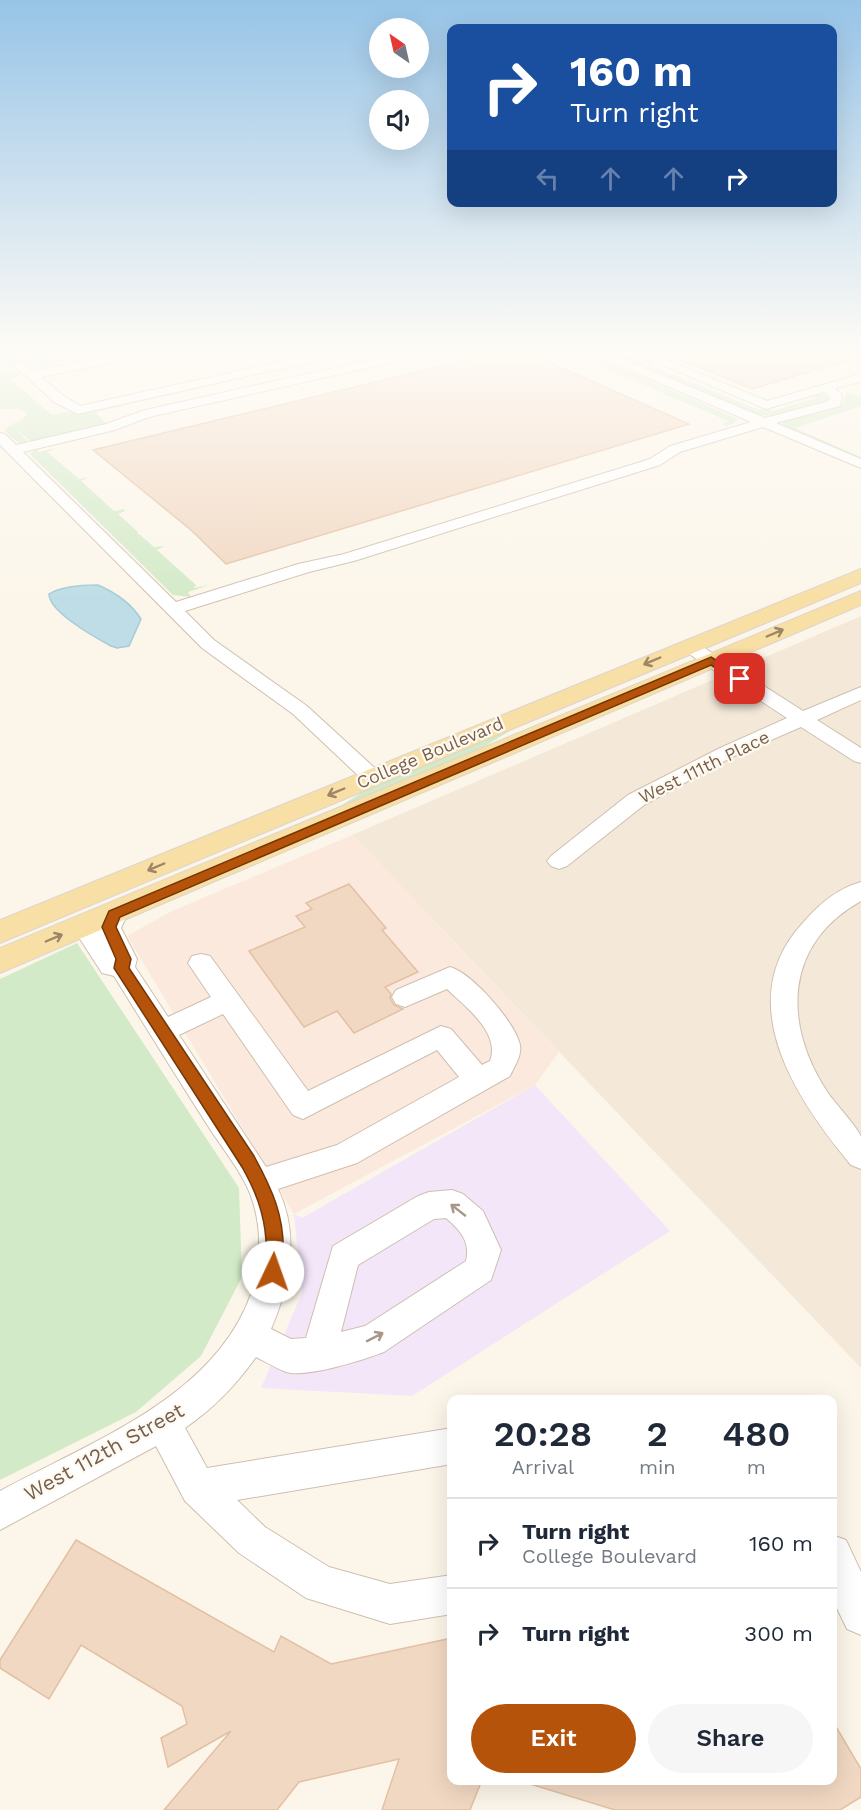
<!DOCTYPE html>
<style>
body{margin:0;font-family:"Work Sans",sans-serif;background:#f6f6f7;color:#1f2937;height:100vh;display:flex;flex-direction:column;font-size:22px;white-space:nowrap}
*{box-sizing:border-box;margin:0}
p{font-size:20px;color:#747a83}
.icon{flex:none;width:33px;height:33px;fill:none;stroke:currentColor;stroke-width:2;stroke-linecap:round;stroke-linejoin:round}
.map{position:relative;flex:1;overflow:hidden}
.sheet{position:absolute;left:447px;top:1395px;width:390px;height:390px;display:flex;flex-direction:column;background:#fff;border-radius:12px;box-shadow:0 6px 24px #0002}
.sheet>*{flex:none}
.hud{position:absolute;left:447px;top:24px;width:390px;height:183px;border-radius:12px;box-shadow:0 6px 24px #0002;background:#1a4fa0;color:#fff;overflow:hidden}
.needle{width:39px;rotate:326deg}
.fabs{position:absolute;left:369px;top:18px;display:grid;gap:12px}
.fabs a{display:grid;place-items:center;width:60px;height:60px;border-radius:50%;background:#fff;box-shadow:0 6px 24px #0002;font-size:30px}
.pin{position:absolute;display:grid;place-items:center;width:51px;height:51px;color:#fff;margin:-26px;border-radius:12px;box-shadow:0 3px 9px #0006}
.me{position:absolute;width:66px;margin:-33px;rotate:3deg;stroke-linejoin:round;filter:drop-shadow(0 0 4px #0008)}
.turn{display:flex;align-items:center;gap:21px;height:126px;padding:0 24px;font-size:27px}
.turn .icon{width:78px;height:78px;stroke-width:2.5}
.turn b{display:block;font-size:42px;line-height:51px}
.lanes{display:flex;align-items:center;height:57px;padding:0 24px;background:#0003;justify-content:center;gap:30px;direction:ltr}
.lanes .off{opacity:.35}
.eta{display:flex;justify-content:space-evenly;align-items:center;height:102px;text-align:center}
.eta b{font-size:36px;font-weight:600;line-height:42px}
.action{display:flex;gap:12px;margin-top:auto;padding:12px 24px}
.action a{flex:1;height:69px;border-radius:36px;background:#b45309;color:#fff;font-size:24px;font-weight:600;line-height:69px;text-align:center}
.action a+a{background:#f6f6f7;color:#1f2937}
ul{padding:0;list-style:none}
li{display:flex;align-items:center;gap:18px;height:90px;padding:0 24px;border-top:2px solid #e0e1e3}
li div{flex:1}
li b{display:block;font-size:22px}
li em{font-style:normal}
.map>svg:first-child{display:block}
.residential{fill:#f4e9d9}
.commercial{fill:#fce9de}
.education{fill:#f3e6f9}
.green{fill:#d3eac8}
.water{fill:#bedde6;stroke:#a5ccd7;stroke-width:1.5}
.lines{fill:none;stroke-linecap:round;stroke-linejoin:round}
.stream{stroke:#a5ccd7;stroke-width:3}
.building{fill:#f1d8c2;stroke:#e3c0a3;stroke-width:1.5}
.minor-casing{stroke:#cebfaf;stroke-width:2}
.major-casing{stroke:#dcd5d1;stroke-width:2}
.minor{fill:#fff;fill-rule:evenodd}
.major{fill:#f8dfa5;fill-rule:evenodd}
.oneway{stroke:#9e8567}
.oneway2{stroke:#a7978b}
.route{fill:#b45309;stroke:#753606;stroke-width:1.5}
.labels{text-anchor:middle;stroke-width:4.5;stroke-linejoin:round;paint-order:stroke}
.street-label{font-size:18px;fill:#775f4d;stroke:#fefaf1}
.near-street-label{font-size:21px;fill:#775f4d;stroke:#fefaf1}
</style>
<div class="map">
<svg width="861" height="1810" viewBox="0 0 861 1810">
<rect width="100%" height="100%" fill="#fcf6ea"/>
<!-- residential -->
<polygon class="residential" points="861,616 861,1368 352,835"/>
<!-- commercial -->
<polygon class="commercial" points="352,835 559,1052 535,1085 294,1214 127,936 172,911"/>
<!-- education -->
<polygon class="education" points="535,1085 670,1231 412,1396 261,1388 302,1293 294,1214 302,1218"/>
<!-- green -->
<g class="green">
<polygon points="0,348 95,348 7,366 0,360"/>
<polygon points="117,348 133,348 31,368 38,364"/>
<path d="M366,348H376L95,412L107,424L32,442L17,430L29,443C18,446 12,438 5,431C9,422 24,423 27,413L18,409H0V372C8,370 12,374 19,372L22,375L10,379L52,415L65,412L78,413Z"/>
<polygon points="560,348 575,348 738,419 733,424 725,426 723,424 728,421 676,399 668,401 673,398 625,376 617,377 615,376 620,374 576,354 568,356 572,353"/>
<path d="M599,348H609L759,410L767,408L773,411L815,398L811,395C817,394 826,392 829,400C820,407 771,417 759,415Z"/>
<path d="M846,393L861,397V406L795,428L861,457V459L783,426V421C803,415 826,415 843,403Z"/>
<polygon points="56,448 47,452 79,479 89,477 81,481 114,511 124,509 125,511 118,514 138,532 137,534 139,534 154,547 165,546 157,550 196,585 194,588 209,585 188,592 191,597 173,595 30,454 35,449 39,452"/>
<polygon points="520,725 460,761 336,809 367,789"/>
<polygon points="77,943 239,1188 242,1277 201,1356 136,1412 0,1480 0,979"/>
</g>
<!-- water -->
<path class="water" d="M98,585C114,592 131,603 141,619L129,646L117,648L111,646C96,638 49,612 49,594C62,586 82,585 98,585Z"/>
<g class="lines">
<!-- stream -->
<polyline class="stream" points="646,361 649,362"/>
</g>
<!-- building -->
<g class="building">
<polygon points="517,348 689,424 226,564 191,530 93,450"/>
<polygon points="653,348 861,348 861,356 752,389"/>
<polygon points="349,884 386,928 382,930 418,972 385,987 391,994 390,998 394,1005 403,1009 354,1033 337,1011 304,1027 249,951 305,927 296,916 312,909 306,903"/>
<polygon points="76,1540 274,1652 281,1636 331,1664 452,1638 452,1780 482,1780 470,1810 382,1810 399,1759 299,1782 277,1810 164,1810 231,1731 168,1767 161,1738 187,1724 182,1706 81,1645 49,1699 0,1668 0,1660"/>
<polygon points="832,1720 861,1769 861,1797 840,1810 615,1810 530,1784 530,1780 832,1780"/>
</g>
<g class="lines">
<!-- minor casing -->
<g class="minor-casing">
<g id="minor">
<polygon points="148,348 169,348 163,352 41,377 64,396 80,406 342,348 362,348 356,352 78,414 54,402 14,365 20,361 34,371"/>
<polygon points="424,348 444,348 438,352 149,417 115,430 23,452 176,602 298,564 344,554 650,459 670,446 751,422 584,350 582,348 597,348 765,418 829,401 830,397 824,392 766,409 623,348 638,348 767,401 861,374 861,382 835,388 842,396 840,406 776,423 861,459 861,468 763,427 680,452 660,465 354,561 309,572 185,611 214,640 307,706 379,772 383,777 379,782 372,783 365,782 293,714 202,648 0,445 0,433 5,434 16,445 106,424 145,410"/>
<polygon points="689,641 695,642 803,711 861,687 861,700 817,720 861,748 861,763 854,761 801,727 732,757 644,805 567,866 559,869 551,866 547,861 551,856 628,795 718,749 787,718 683,650 680,646 683,642"/>
<path d="M861,882V901C784,944 782,1024 828,1093C834,1102 859,1129 861,1137C861,1146 861,1159 861,1169L851,1165C796,1099 731,1002 802,924C818,905 836,889 861,882Z"/>
<path d="M117,903L126,905L129,911L121,928L137,959L135,967L168,1017L211,997L188,963L192,956L201,954L210,956L308,1091L441,1026L451,1029L482,1065L490,1061C501,1032 464,1006 447,989L405,1007L396,1004L392,997L396,990L450,967C472,973 515,1022 520,1045C522,1056 514,1067 510,1076L357,1163L278,1189C300,1235 290,1285 271,1329L291,1339L306,1338L333,1246L418,1196L429,1192L452,1190L463,1194L483,1211L501,1250L491,1280L384,1352C363,1360 307,1378 286,1372C276,1368 266,1362 256,1357C236,1385 214,1408 185,1428L207,1468L452,1428V1464L237,1500L265,1527L329,1567L390,1584L452,1575V1614L390,1624L306,1598L239,1553L185,1501L156,1446L0,1530V1491C90,1442 214,1398 251,1294C262,1262 262,1227 251,1196C242,1172 222,1148 208,1126C176,1076 145,1026 114,976L102,973L71,925L74,919C86,916 91,917 97,927L108,905ZM223,1014L293,1115L303,1119L437,1050L459,1077L337,1145L266,1167L179,1035ZM446,1218C460,1230 471,1242 466,1261L365,1326L341,1332L358,1265L434,1219Z"/>
<polygon points="832,1535 846,1540 861,1572 861,1635 847,1629 832,1598"/>
</g>
</g>
<!-- major casing -->
<g class="major-casing">
<g id="major">
<polygon points="861,569 861,583 0,943 0,920"/>
<polygon points="861,591 861,605 0,973 0,948"/>
</g>
</g>
<!-- minor -->
<use href="#minor" class="minor"/>
<!-- major -->
<use href="#major" class="major"/>
</g>
<!-- one-way arrows -->
<defs><path id="oneway-shaft" d="M-6 0H5M1.5-3L5.5 0L1.5 3" fill="none" stroke-width="1.6" stroke-linecap="round" stroke-linejoin="round" transform="scale(1.5)"/></defs>
<g class="oneway">
<use href="#oneway-shaft" transform="translate(775 633) rotate(-23)"/>
<use href="#oneway-shaft" transform="translate(652 661) rotate(157)"/>
<use href="#oneway-shaft" transform="translate(336 792) rotate(157)"/>
<use href="#oneway-shaft" transform="translate(156 867) rotate(157)"/>
<use href="#oneway-shaft" transform="translate(54 938) rotate(-23)"/>
</g>
<g class="oneway2">
<use href="#oneway-shaft" transform="translate(458 1210) rotate(-142)"/>
<use href="#oneway-shaft" transform="translate(375 1337) rotate(-27)"/>
</g>
<!-- sky -->
<linearGradient id="sky" x2="0" y2="1"><stop stop-color="#97c4e7"/><stop offset="0.58" stop-color="#fefbf6"/><stop offset="1" stop-color="#fefbf6" stop-opacity="0"/></linearGradient>
<rect width="861" height="601" fill="url(#sky)"/>
<!-- route -->
<path class="route" d="M711,657L746,679L740,682L737,681L711,665L120,917L116,927L131,959L129,968L254,1156C272,1189 285,1217 283,1255C283,1263 283,1271 280,1278L273,1281L267,1278C261,1266 266,1252 266,1240C264,1212 255,1190 242,1167L114,968L116,959L102,927L109,911Z"/>
<g class="labels">
<!-- street labels -->
<g class="street-label">
<text transform="translate(430 753) rotate(-23)" y="6">College Boulevard</text>
<text transform="translate(704 767) rotate(-26)" y="6">West 111th Place</text>
</g>
<!-- near-street labels -->
<g class="near-street-label">
<text transform="translate(104 1452) rotate(-29)" y="7">West 112th Street</text>
</g>
</g>
</svg>
<div class="fabs">
<a><svg class="needle" viewBox="-14 -14 28 28"><path d="M0-13l5 13h-10z" fill="#e53935"/><path d="M0 13l5-13h-10z" fill="#747a83"/></svg></a>
<a><svg class="icon" aria-label="sound" viewBox="0 0 24 24"><path d="M4 9h4l5-4v14l-5-4H4zM17 9q2 3 0 6"/></svg></a>
</div>
<div class="pin" style="left:740px;top:679px;background:#d93025"><svg class="icon" aria-label="arrive" viewBox="0 0 24 24"><path d="M6 21V4h12l-3 4 3 4H6"/></svg></div>
<svg class="me" style="left:273px;top:1272px" viewBox="-20 -20 40 40"><circle r="19" fill="#fff"/><path d="M0-13L10 11 0 6-10 11z" fill="#b45309"/></svg>
<div class="hud">
<div class="turn"><svg class="icon" aria-label="right" viewBox="0 0 24 24"><path d="M7 20v-9h11M14 6l5 5-5 5"/></svg><div><b>160 m</b>Turn right</div></div>
<div class="lanes"><svg class="icon off" aria-label="left" viewBox="0 0 24 24"><path d="M17 20v-9H6M10 6l-5 5 5 5"/></svg><svg class="icon off" aria-label="ahead" viewBox="0 0 24 24"><path d="M12 20V5M6 11l6-6 6 6"/></svg><svg class="icon off" aria-label="ahead" viewBox="0 0 24 24"><path d="M12 20V5M6 11l6-6 6 6"/></svg><svg class="icon" aria-label="right" viewBox="0 0 24 24"><path d="M7 20v-9h11M14 6l5 5-5 5"/></svg></div>
</div>
<section class="sheet">
<div class="eta">
<div><b>20:28</b><p>Arrival</p></div>
<div><b>2</b><p>min</p></div>
<div><b>480</b><p>m</p></div>
</div>
<ul>
<li><svg class="icon" aria-label="right" viewBox="0 0 24 24"><path d="M7 20v-9h11M14 6l5 5-5 5"/></svg><div><b>Turn right</b><p>College Boulevard</p></div><em>160 m</em></li>
<li><svg class="icon" aria-label="right" viewBox="0 0 24 24"><path d="M7 20v-9h11M14 6l5 5-5 5"/></svg><div><b>Turn right</b></div><em>300 m</em></li>
</ul>
<div class="action"><a>Exit</a><a>Share</a></div>
</section>
</div>
